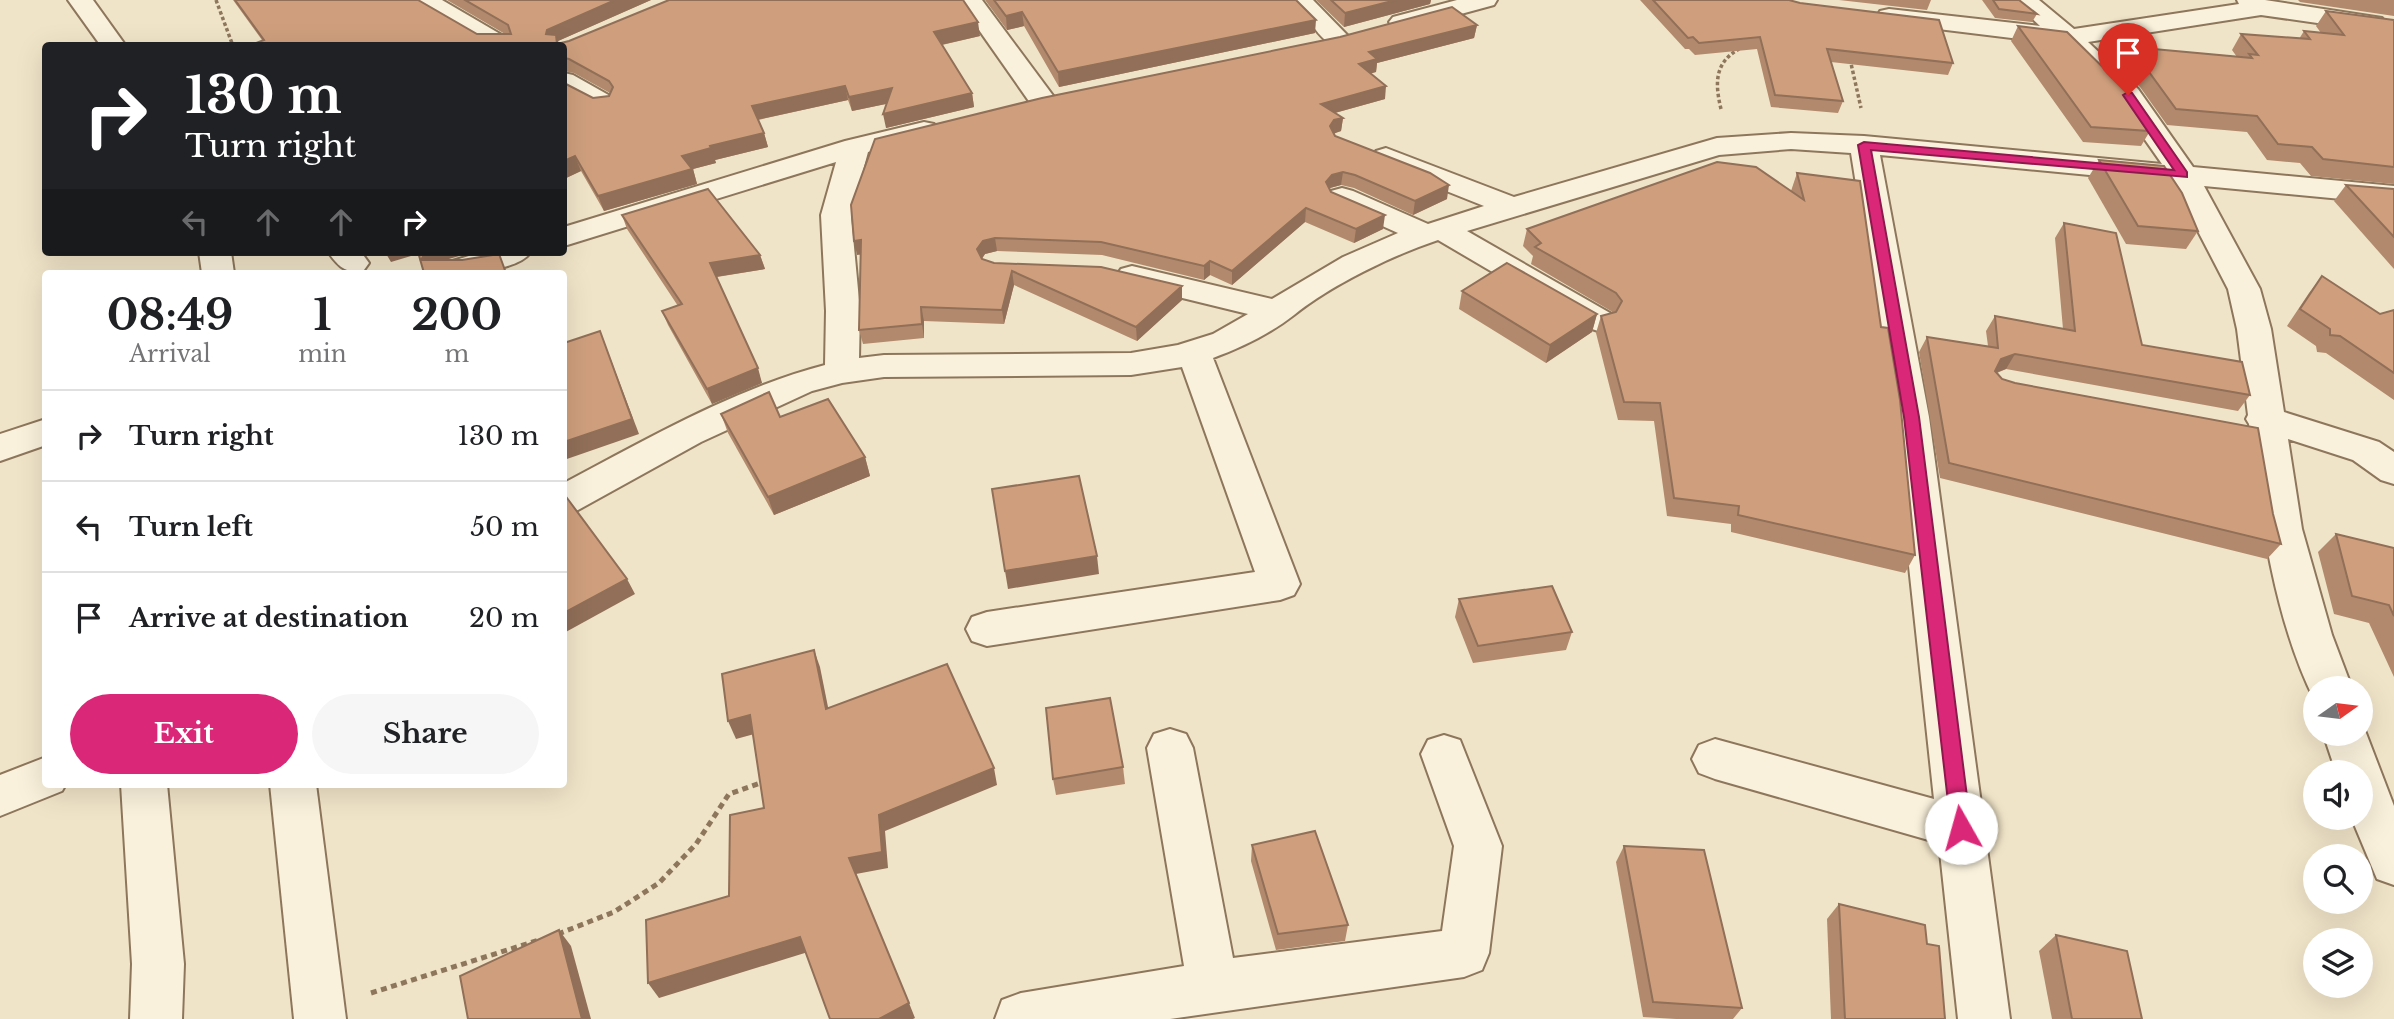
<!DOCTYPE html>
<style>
body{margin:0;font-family:"Libre Baskerville",serif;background:#f6f6f6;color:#202124;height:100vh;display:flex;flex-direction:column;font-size:26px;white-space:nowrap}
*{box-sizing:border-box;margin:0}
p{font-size:23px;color:#757577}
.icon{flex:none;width:38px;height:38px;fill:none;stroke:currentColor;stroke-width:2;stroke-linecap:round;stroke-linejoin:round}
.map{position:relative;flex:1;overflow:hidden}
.side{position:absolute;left:42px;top:270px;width:525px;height:518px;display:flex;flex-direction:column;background:#fff;border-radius:7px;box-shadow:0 7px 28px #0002}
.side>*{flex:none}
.top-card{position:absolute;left:42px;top:42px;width:525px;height:214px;border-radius:7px;box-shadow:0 7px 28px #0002;background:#202124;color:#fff;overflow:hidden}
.needle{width:46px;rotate:76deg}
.buttons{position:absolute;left:2303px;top:676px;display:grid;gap:14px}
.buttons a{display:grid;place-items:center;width:70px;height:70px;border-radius:50%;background:#fff;box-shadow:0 7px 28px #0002;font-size:35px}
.pin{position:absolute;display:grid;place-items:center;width:60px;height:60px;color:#fff;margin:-72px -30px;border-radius:50% 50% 50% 0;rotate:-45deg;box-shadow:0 0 7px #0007}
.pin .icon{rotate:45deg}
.me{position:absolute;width:77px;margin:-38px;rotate:353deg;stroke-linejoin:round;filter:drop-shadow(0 0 5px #0008)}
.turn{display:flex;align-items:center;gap:24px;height:147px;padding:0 28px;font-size:32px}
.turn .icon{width:91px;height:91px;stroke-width:2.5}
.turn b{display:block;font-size:49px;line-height:60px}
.lanes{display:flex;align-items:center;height:66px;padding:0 28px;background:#0003;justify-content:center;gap:35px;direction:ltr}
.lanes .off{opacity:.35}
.eta{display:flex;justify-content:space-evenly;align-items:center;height:119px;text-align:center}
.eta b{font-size:42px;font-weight:700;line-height:49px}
.action{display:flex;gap:14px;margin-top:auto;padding:14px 28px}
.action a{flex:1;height:80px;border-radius:42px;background:#db2777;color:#fff;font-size:28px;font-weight:700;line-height:80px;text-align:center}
.action a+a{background:#f6f6f6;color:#202124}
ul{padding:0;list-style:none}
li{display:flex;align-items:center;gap:21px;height:91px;padding:0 28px;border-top:2px solid #e0e0e0}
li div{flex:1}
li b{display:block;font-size:26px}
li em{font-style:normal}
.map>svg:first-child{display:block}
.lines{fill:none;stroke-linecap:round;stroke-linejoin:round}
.minor-casing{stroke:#8d765c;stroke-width:4}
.path-far1{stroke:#8d765c;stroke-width:3.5;stroke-dasharray:3.5 2.5;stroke-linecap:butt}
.path{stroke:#8d765c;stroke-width:5;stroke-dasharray:6 4.5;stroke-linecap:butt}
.minor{fill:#faf1dc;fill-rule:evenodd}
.wall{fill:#b2896c}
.shaded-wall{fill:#916f58}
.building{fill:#cf9f7d;stroke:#916f58;stroke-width:2}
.route{fill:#db2777;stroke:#8e194d;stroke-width:2}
</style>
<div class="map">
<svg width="2394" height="1019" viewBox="0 0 2394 1019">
<rect width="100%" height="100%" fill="#f0e4c8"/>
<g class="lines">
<!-- minor casing -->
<g class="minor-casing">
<g id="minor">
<polygon points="68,0 93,0 126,46 101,46"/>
<polygon points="412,0 442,0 512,41 515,46 484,46 415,5"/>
<polygon points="958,0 982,0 1057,101 1053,107 1043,109 1033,107"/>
<path d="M1253,0H1313L1351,39L1347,44C1319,51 1316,19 1295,10C1284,6 1268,8 1256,5Z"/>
<polygon points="1457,0 1497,0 1494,5 1402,30 1393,27 1389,22 1393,17"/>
<path d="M2012,0H2039L2074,29L2239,4L2237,0H2265L2382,18L2386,23L2382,28L2373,31L2261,15L2088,42L2138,89L2193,167L2394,186V204L2204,186L2260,289L2271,329L2284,412L2379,442L2394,452V484L2381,480L2353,460L2288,439L2302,529L2332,635L2352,688H2315V701C2274,620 2260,513 2249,424L2246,419L2248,415L2237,329L2228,289L2173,183L1880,155L1929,417L2010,1019H1958L1939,843L1715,779L1699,773L1692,759L1699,745L1715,739L1934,799L1893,417L1851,153L1791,149L1719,155L1467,231L1610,313L1615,320L1610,327L1598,331L1586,327L1438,240C1393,255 1331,285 1294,315C1271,333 1241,348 1213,358L1300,584L1294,595L1280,600L987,646L972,641L966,629L972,617L987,612L1255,572L1182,367L1131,375L884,377L842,383L812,391L701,442L578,510L564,514V483C647,439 733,389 825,365L826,311L821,215L836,162L564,246V227L845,141L924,122L934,124L938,130L934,136L868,152L851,215L860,311L859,358L884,355L1131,353L1178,345L1213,334L1248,314L1121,283L1116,276L1121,269L1132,266L1272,299L1343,257L1398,233L1331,203L1327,197L1331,191L1342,188L1353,191L1428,224L1484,206L1376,163L1372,157L1376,151L1386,148L1514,197L1717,138L1791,133L1864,136L2162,164L2118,101L2061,44L1889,23L1880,21L1877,16L1880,11L1889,9L2040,26Z"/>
<path d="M564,73L573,75L612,97L616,103L612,109C593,113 579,101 564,92Z"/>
<polygon points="199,252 231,252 234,273 202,273"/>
<path d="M328,252H361L369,263L364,270C345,274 339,267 328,252Z"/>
<path d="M482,252H531C515,274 456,273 431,273L436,266Z"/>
<polygon points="46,419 46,445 0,461 0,434"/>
<polygon points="2361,720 2394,806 2394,885 2377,879 2351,817 2361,817 2361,772 2336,772 2323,733 2361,733"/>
<polygon points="1170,729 1186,734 1193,748 1233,958 1442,931 1454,846 1421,754 1428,740 1444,735 1460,740 1502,846 1489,953 1482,970 1464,977 1170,1019 995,1019 1002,1000 1021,993 1184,966 1147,748 1154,734"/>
<polygon points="46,757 46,784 66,784 62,791 0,816 0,775"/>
<polygon points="121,784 167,784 184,964 182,1019 130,1019 132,964"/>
<polygon points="270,784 316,784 346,1019 294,1019"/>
</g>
</g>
<!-- path-far1 -->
<g class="path-far1">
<polyline points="216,0 233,46"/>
<polyline points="1850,59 1861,108"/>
<path d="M1721,109C1715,84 1714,63 1739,49"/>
</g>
<!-- path -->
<g class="path">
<polyline points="558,934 614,912 659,883 696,844 729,794 763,782"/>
<polyline points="371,993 539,940"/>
</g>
<!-- minor -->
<use href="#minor" class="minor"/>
</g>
<!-- wall -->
<g class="wall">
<polygon points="233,0 418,0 477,34 505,34 447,0 651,0 558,41 559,44 980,36 942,45 972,93 974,107 886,128 886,104 852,111 848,100 758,120 764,133 768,147 715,160 716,163 693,169 697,184 604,211 581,171 564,179 564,83 593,98 609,96 610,93 574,73 564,71 564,46 262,40"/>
<polygon points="985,0 1296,0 1315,33 1059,87 1024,26 1007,30"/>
<polygon points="1316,0 1431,0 1430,4 1344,27"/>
<polygon points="1640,0 1789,0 1953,63 1948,75 1831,62 1843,101 1838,113 1771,107 1757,49 1695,55 1689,49 1685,49"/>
<polygon points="1839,0 1931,0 1927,10"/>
<polygon points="1982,0 2019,0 2037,14 2032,22 1995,18"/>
<polygon points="2298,0 2394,0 2394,16 2300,2"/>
<polygon points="2326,11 2394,20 2394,184 2311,176 2300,163 2267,160 2247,132 2167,125 2140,87 2113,62 2121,46 2237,57 2232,50 2241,34 2299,39 2304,31 2321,33 2316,26"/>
<polygon points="1477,25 1474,38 1377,63 1376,72 1371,73 1385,99 1335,113 1343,118 1341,131 1334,133 1335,136 1447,199 1413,215 1354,188 1341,185 1330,188 1331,192 1383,229 1354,243 1305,222 1232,285 1210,275 1204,280 1102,255 997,251 985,254 982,259 994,263 1182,286 1182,300 1137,341 1014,285 1004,324 924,321 924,338 863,344 859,330 861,254 857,255"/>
<polygon points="2018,26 2138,107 2136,111 2150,131 2141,146 2083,142 2011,41"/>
<polygon points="2099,160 2198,231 2186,249 2126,244 2088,178"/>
<polygon points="1797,173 1915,555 1905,573 1731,532 1731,524 1667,516 1654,421 1618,420 1596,333 1601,316 1613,313 1611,311 1531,264 1533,256 1523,246 1527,229 1791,191"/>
<polygon points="2346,185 2394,189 2394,269 2334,201"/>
<polygon points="622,215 760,255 765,269 717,277 762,383 712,404 668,325 662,311 678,306 627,229"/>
<polygon points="2064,223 2142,345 2250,395 2238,411 2006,369 1997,373 2002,379 2273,514 2281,544 2267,559 1940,478 1919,352 1927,337 1988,346 1986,331 1995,316 2063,329 2055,238"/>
<polygon points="2322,276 2380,314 2394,310 2394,400 2326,353 2317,352 2316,346 2287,326 2309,293"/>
<polygon points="1462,291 1597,314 1592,332 1546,363 1459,309"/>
<polygon points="721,414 780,417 865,457 870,476 774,515 728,433"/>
<polygon points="2336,534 2394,548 2394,677 2369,623 2334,614 2318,552"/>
<polygon points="1459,599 1572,632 1566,650 1473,663 1455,617"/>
<polygon points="1123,767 1125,784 1056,795 1053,779"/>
<polygon points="1252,845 1348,925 1345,941 1276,950 1251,861"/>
<polygon points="1624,846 1742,1008 1733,1019 1676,1019 1643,1017 1616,862"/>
<polygon points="1839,904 1927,944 1945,1019 1831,1019 1827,919"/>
<polygon points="2056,935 2142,1019 2052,1019 2039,951"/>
</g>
<!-- shaded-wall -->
<g class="shaded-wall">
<polygon points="615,0 651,0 558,41 560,46 552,44 546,34 547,30"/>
<polygon points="1396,0 1431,0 1430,4 1344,27 1345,13"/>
<polygon points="1022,12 1024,26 1007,30 1006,16"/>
<polygon points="1316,20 1315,33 1059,87 1058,72"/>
<polygon points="978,22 980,36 936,46 934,32"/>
<polygon points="1477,25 1474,38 1377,63 1376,72 1358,77 1359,64 1369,52"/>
<polygon points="845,86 848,100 756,120 752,106"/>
<polygon points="1386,86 1385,99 1320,117 1321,104"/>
<polygon points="892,88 895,102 852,111 849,97"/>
<polygon points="972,93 974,107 886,128 883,114"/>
<polygon points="1343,118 1341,131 1333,134 1330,126 1334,120"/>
<polygon points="764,133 768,147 715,160 716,163 693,169 697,184 604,211 598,196 682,156 710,146"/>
<polygon points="575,156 581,171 564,179 564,161"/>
<polygon points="1343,172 1341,185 1330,188 1325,196 1326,182 1332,175"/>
<polygon points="1449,185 1447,199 1413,215 1415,201"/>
<polygon points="1306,208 1305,222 1232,285 1232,271"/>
<polygon points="1385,215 1383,229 1354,243 1356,229"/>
<polygon points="995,238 997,251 985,254 979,262 977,249 983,241"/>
<polygon points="861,240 864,254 857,255 854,241"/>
<polygon points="385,252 421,252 421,253 391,262"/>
<polygon points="426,252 473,252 435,263 421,260"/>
<polygon points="760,255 765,269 715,277 710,263"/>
<polygon points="1210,261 1210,275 1204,280 1204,266"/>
<polygon points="1012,271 1014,285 1004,324 1002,310"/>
<polygon points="1182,286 1182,300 1137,341 1136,327"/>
<polygon points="921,307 924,321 924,338 922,324"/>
<polygon points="1597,314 1592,332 1546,363 1550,345"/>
<polygon points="600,331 639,434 564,460 564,442"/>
<polygon points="2015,354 2006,369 1992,374 2001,359"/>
<polygon points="758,368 762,383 712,404 707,389"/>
<polygon points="865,457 870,476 774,515 768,497"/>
<polygon points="1097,556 1099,574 1008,589 1005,571"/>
<polygon points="627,579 635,594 564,633 564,613"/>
<polygon points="814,650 820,667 832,727 826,709"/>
<polygon points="750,715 758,733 736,739 728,721"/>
<polygon points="994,768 997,785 885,831 888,868 856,874 849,858 879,815"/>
<polygon points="559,930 571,946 591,1019 582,1019"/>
<polygon points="800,937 808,952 659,998 648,983"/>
<polygon points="909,1003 915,1018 913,1019 879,1019"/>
</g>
<!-- building -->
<g class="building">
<polygon points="235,0 418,0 477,34 511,34 508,25 465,0 615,0 547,30 546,34 556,35 557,44 569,41 669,0 963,0 978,22 934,32 972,93 883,114 892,88 849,97 845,86 752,106 764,133 710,146 711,148 682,156 692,169 598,196 575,156 564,161 564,83 593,98 609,96 613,87 609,81 569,59 564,58 564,46 248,46 264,40"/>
<polygon points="994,0 1296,0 1316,20 1058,72 1022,12 1006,16"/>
<polygon points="1331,0 1396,0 1345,13"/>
<polygon points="1653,0 1789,0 1800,3 1939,20 1953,63 1827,49 1843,101 1775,95 1760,37 1699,43 1693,37 1688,38"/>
<polygon points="1993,0 2019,0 2037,14 1999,9"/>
<polygon points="1452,7 1477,25 1369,52 1377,59 1359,64 1386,86 1321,104 1343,118 1334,120 1330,126 1335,136 1430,173 1449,185 1415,201 1355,175 1343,172 1332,175 1326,182 1331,192 1385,215 1356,229 1306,208 1232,271 1210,261 1204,266 1101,242 995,238 983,241 977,249 982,259 994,263 1101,267 1182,286 1136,327 1012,271 1002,310 921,307 922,324 859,330 861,240 854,241 851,205 875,139 1042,98 1340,37"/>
<polygon points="2326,11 2394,20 2394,167 2323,159 2312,147 2278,144 2257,116 2176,109 2149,72 2121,46 2252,58 2249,54 2258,55 2241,34 2310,39 2304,31 2344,35"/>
<polygon points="2018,26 2067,32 2124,88 2138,107 2133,107 2150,131 2091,127"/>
<polygon points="2099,160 2164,166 2182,193 2198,231 2138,226"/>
<polygon points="1717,162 1756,167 1804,200 1797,173 1860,181 1881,327 1888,328 1900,400 1915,555 1738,515 1739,506 1674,498 1660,403 1624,402 1601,316 1616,312 1622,301 1616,293 1535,247 1541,243 1527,229"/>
<polygon points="2346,185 2394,189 2394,237"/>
<polygon points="708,189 760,255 710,263 758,368 707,389 662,311 682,304 622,215"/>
<polygon points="2064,223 2116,233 2142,345 2242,362 2250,395 2015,354 2001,359 1995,371 2002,379 2015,383 2258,428 2273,514 2281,544 1949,463 1927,337 1998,348 1995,316 2075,331"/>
<polygon points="418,252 426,252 421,260 462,260 499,254 506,273 424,273"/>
<polygon points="1507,263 1597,314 1550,345 1462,291"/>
<polygon points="2322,276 2380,314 2394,310 2394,373 2340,336 2330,335 2330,329 2300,309"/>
<polygon points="600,331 632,419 564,442 564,343"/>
<polygon points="769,392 780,417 828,399 865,457 768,497 721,414"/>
<polygon points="1079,476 1097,556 1005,571 992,489"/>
<polygon points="567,498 627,579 564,613 564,499"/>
<polygon points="2336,534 2394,548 2394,616 2389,605 2352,596"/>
<polygon points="1552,586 1572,632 1478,646 1459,599"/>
<polygon points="814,650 826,709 947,664 994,768 879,815 882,852 849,858 909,1003 879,1019 830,1019 800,937 648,983 646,920 729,896 730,815 764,808 750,715 728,721 722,674"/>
<polygon points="1110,698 1123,767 1053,779 1046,708"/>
<polygon points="1315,831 1348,925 1278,934 1252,845"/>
<polygon points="1624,846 1704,850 1742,1008 1653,1002"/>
<polygon points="1839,904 1925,925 1927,944 1939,946 1945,1019 1845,1019"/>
<polygon points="559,930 582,1019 468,1019 460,976"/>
<polygon points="2056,935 2127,951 2142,1019 2072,1019"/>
</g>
<!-- route -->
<polygon class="route" points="2128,92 2132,93 2187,172 2187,177 1871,150 1919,417 1971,828 1968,834 1961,836 1954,834 1951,828 1904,417 1858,145 1864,142 2174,170 2123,95"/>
</svg>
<div class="buttons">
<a><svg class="needle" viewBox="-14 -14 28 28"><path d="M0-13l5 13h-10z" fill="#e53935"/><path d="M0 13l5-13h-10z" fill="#757577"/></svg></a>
<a><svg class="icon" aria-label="sound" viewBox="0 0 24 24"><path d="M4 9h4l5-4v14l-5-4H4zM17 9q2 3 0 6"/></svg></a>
<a><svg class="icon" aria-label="search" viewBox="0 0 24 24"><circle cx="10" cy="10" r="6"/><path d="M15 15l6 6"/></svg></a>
<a><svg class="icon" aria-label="layers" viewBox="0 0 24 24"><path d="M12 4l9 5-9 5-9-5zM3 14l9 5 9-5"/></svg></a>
</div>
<div class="pin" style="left:2128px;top:95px;background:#d93025"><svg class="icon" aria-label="arrive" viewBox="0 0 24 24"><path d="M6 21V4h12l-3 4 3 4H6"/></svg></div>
<svg class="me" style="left:1961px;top:828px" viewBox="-20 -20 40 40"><circle r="19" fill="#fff"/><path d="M0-13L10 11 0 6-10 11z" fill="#db2777"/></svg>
<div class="top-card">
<div class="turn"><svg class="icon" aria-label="right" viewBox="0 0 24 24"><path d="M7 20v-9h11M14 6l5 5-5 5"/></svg><div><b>130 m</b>Turn right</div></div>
<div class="lanes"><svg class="icon off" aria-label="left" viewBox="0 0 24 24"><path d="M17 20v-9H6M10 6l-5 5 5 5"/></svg><svg class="icon off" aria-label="ahead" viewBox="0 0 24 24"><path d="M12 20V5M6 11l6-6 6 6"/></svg><svg class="icon off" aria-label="ahead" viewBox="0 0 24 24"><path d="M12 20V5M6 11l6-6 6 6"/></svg><svg class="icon" aria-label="right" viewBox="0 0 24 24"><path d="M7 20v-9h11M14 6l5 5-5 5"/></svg></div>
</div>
<section class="side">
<div class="eta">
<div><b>08:49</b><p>Arrival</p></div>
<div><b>1</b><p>min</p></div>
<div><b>200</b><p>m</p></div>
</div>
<ul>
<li><svg class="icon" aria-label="right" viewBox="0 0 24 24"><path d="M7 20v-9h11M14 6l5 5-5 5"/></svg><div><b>Turn right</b></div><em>130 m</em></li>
<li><svg class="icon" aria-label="left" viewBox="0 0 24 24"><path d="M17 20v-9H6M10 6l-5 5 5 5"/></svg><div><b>Turn left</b></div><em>50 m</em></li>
<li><svg class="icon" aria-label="arrive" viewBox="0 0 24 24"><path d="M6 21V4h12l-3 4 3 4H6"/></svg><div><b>Arrive at destination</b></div><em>20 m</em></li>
</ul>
<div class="action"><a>Exit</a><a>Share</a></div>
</section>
</div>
